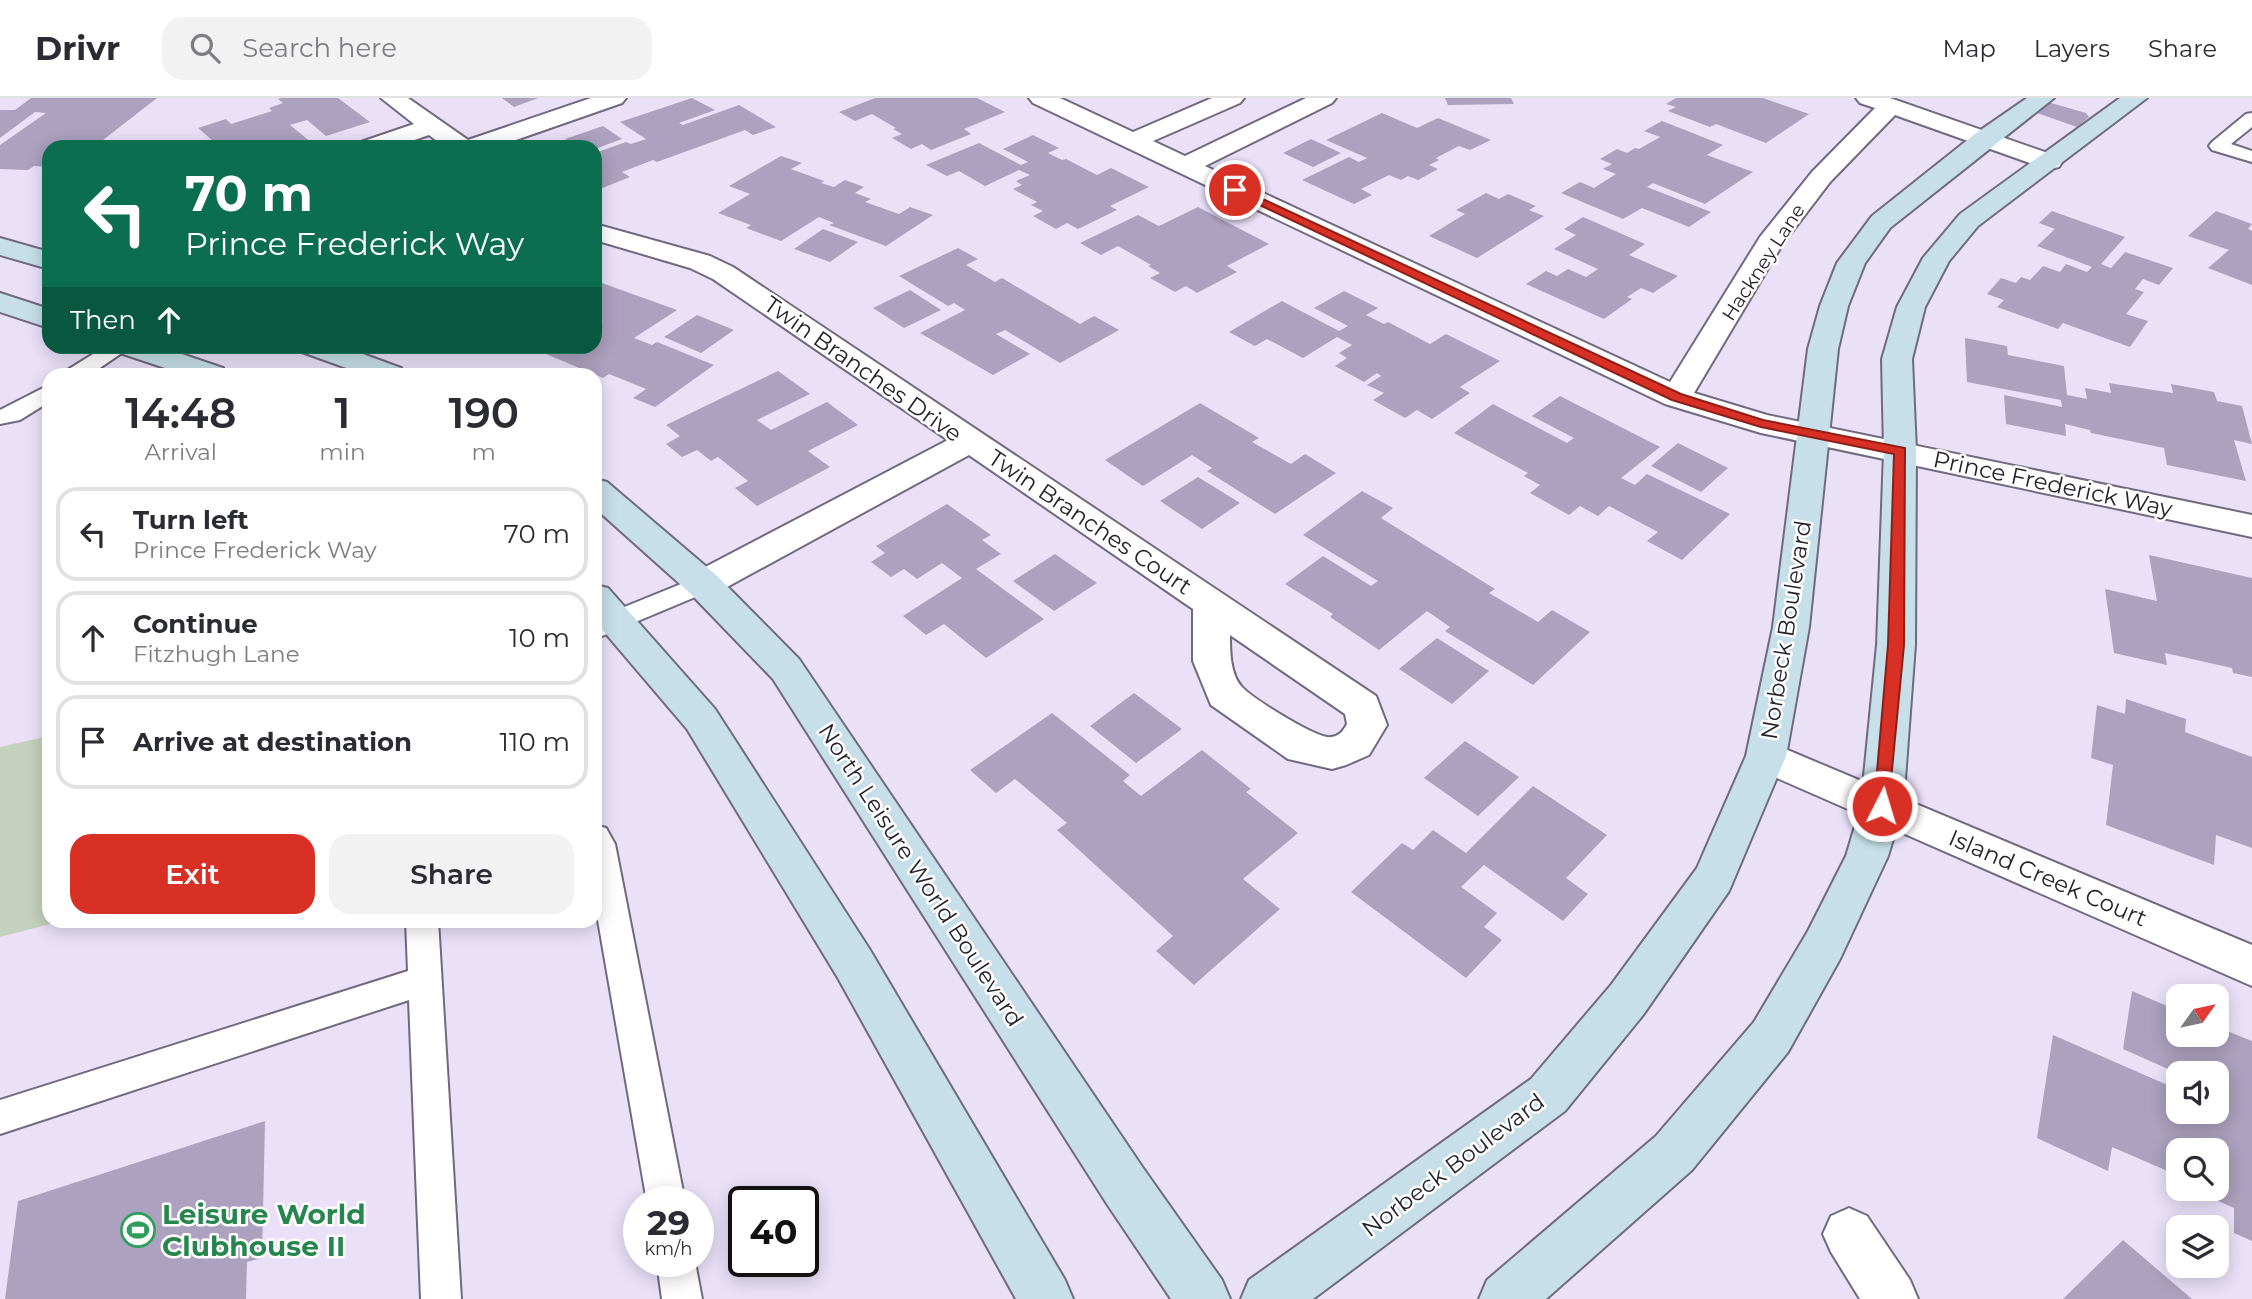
<!DOCTYPE html>
<style>
body{margin:0;font-family:Montserrat,sans-serif;background:#f2f2f3;color:#2b2b33;height:100vh;display:flex;flex-direction:column;font-size:26px;white-space:nowrap}
*{box-sizing:border-box;margin:0}
p{font-size:23px;color:#7c7c81}
.icon{flex:none;width:38px;height:38px;fill:none;stroke:currentColor;stroke-width:2;stroke-linecap:round;stroke-linejoin:round}
.map{position:relative;flex:1;overflow:hidden}
.panel{position:absolute;left:42px;top:270px;width:560px;height:560px;display:flex;flex-direction:column;background:#fff;border-radius:21px;box-shadow:0 4px 18px #0003}
.panel>*{flex:none}
.guide{position:absolute;left:42px;top:42px;width:560px;height:214px;border-radius:21px;box-shadow:0 4px 18px #0003;background:#0b6e4f;color:#fff;overflow:hidden}
.needle{width:46px;rotate:57deg}
.controls{position:absolute;left:2166px;top:886px;display:grid;gap:14px}
.controls a{display:grid;place-items:center;width:63px;height:63px;border-radius:14px;background:#fff;box-shadow:0 4px 18px #0003;font-size:35px}
.speed{position:absolute;left:623px;top:1088px;display:flex;gap:14px;font-size:35px;font-weight:700;text-align:center}
.speed>*{display:grid;place-content:center;width:91px;height:91px;border-radius:50%;background:#fff;box-shadow:0 4px 18px #0003;line-height:1}
.speed small{font-size:18px;font-weight:400}
.speed .limit{border:4px solid #111;border-radius:10px;background:#fff;color:#111}
.pin{position:absolute;display:grid;place-items:center;width:60px;height:60px;color:#fff;margin:-30px;border:4px solid #fff;border-radius:50%;box-shadow:0 2px 7px #0007}
.me{position:absolute;width:77px;margin:-38px;rotate:5deg;stroke-linejoin:round;filter:drop-shadow(0 0 5px #0008)}
.turn{display:flex;align-items:center;gap:24px;height:147px;padding:0 28px;font-size:32px}
.turn .icon{width:91px;height:91px;stroke-width:2.5}
.turn b{display:block;font-size:49px;line-height:60px}
.then{display:flex;align-items:center;height:66px;padding:0 28px;background:#0003;gap:14px;font-size:26px}
.eta{display:flex;justify-content:space-evenly;align-items:center;height:119px;text-align:center}
.eta b{font-size:42px;font-weight:600;line-height:49px}
.primary-button{display:flex;gap:14px;margin-top:auto;padding:14px 28px}
.primary-button a{flex:1;height:80px;border-radius:21px;background:#d93025;color:#fff;font-size:28px;font-weight:600;line-height:80px;text-align:center}
.primary-button a+a{background:#f2f2f3;color:#2b2b33}
ul{padding:0;list-style:none}
li{display:flex;align-items:center;gap:21px;height:94px;margin:0 14px 10px;padding:0 14px;border:4px solid #e1e1e2;border-radius:21px}
li div{flex:1}
li b{display:block;font-size:26px}
li em{font-style:normal}
header{display:flex;align-items:center;gap:42px;box-sizing:border-box;height:98px;padding:0 35px;background:#fff;border-bottom:2px solid #e1e1e2}
header strong{font-size:33px}
nav{display:flex;gap:38px;margin-inline-start:auto;font-size:24px}
.search{width:490px;height:63px;background:#f2f2f3;display:flex;align-items:center;gap:18px;box-sizing:border-box;padding:0 24px;border-radius:21px;color:#7c7c81;font-size:26px}
.map>svg:first-child{display:block}
.green{fill:#c5d1bc}
.building{fill:#aca1be}
.lines{fill:none;stroke-linecap:round;stroke-linejoin:round}
.lane-casing{stroke:#71697e;stroke-width:4}
.street-casing{stroke:#71697e;stroke-width:4}
.secondary-casing{stroke:#71697e;stroke-width:4}
.lane{fill:#fff;fill-rule:evenodd}
.street{fill:#fff;fill-rule:evenodd}
.secondary{fill:#c6dfe9;fill-rule:evenodd}
.route{fill:#d93025;stroke:#8d1f18;stroke-width:2}
.labels{text-anchor:middle;stroke-width:5;stroke-linejoin:round;paint-order:stroke}
.far-street-label{font-size:19px;fill:#25222b;stroke:#fff}
.street-label{font-size:23px;fill:#25222b;stroke:#fff}
.near-leisure-label{font-size:28px;font-weight:bold;fill:#27864d;stroke:#fff;text-anchor:start}
</style>
<header>
<strong>Drivr</strong>
<div class="search"><svg class="icon" aria-label="search" viewBox="0 0 24 24"><circle cx="10" cy="10" r="6"/><path d="M15 15l6 6"/></svg>Search here</div>
<nav><a>Map</a><a>Layers</a><a>Share</a></nav>
</header>
<div class="map">
<svg width="2252" height="1201" viewBox="0 0 2252 1201">
<rect width="100%" height="100%" fill="#eae1f9"/>
<!-- green -->
<polygon class="green" points="49,638 49,822 62,823 0,839 0,649"/>
<!-- building -->
<g class="building">
<polygon points="31,0 157,0 94,49 49,49 49,69 34,68 28,72 0,71 0,47 46,15 35,14 0,40 0,12 15,12"/>
<polygon points="281,0 338,0 370,24 326,38 307,22 290,27 312,45 300,49 256,49 249,43 230,49 220,49 198,30 226,21 231,26 272,13 269,10 283,5 278,1"/>
<polygon points="502,0 538,0 514,9"/>
<polygon points="692,0 715,12 679,25 683,27 739,7 776,29 753,37 745,32 657,64 653,62 622,74 630,79 600,91 595,87 595,55 626,44 631,46 646,41 620,24"/>
<polygon points="875,0 977,0 1005,14 964,31 971,36 931,52 922,46 911,51 892,40 902,36 893,31 896,30 872,16 855,23 839,14"/>
<polygon points="1445,0 1511,0 1514,6 1448,7"/>
<polygon points="1676,0 1763,0 1809,16 1766,45 1716,26 1710,29 1668,13 1676,9 1666,6"/>
<polygon points="2044,3 2086,15 2089,19 2077,29 2031,13"/>
<polygon points="1382,15 1417,30 1438,20 1491,42 1470,52 1459,48 1436,60 1439,62 1429,67 1438,71 1418,82 1408,78 1401,82 1389,77 1361,91 1372,97 1354,106 1302,82 1349,59 1359,64 1367,60 1326,42"/>
<polygon points="1662,23 1723,47 1707,57 1753,74 1705,106 1653,85 1647,89 1711,114 1689,129 1642,110 1623,121 1561,95 1580,84 1594,90 1616,76 1603,71 1612,66 1600,61 1617,51 1627,55 1635,50 1639,51 1660,39 1644,33"/>
<polygon points="603,28 622,41 595,51 577,49 565,41"/>
<polygon points="1033,37 1059,50 1048,55 1062,62 1066,61 1097,77 1111,70 1149,89 1110,108 1117,112 1078,131 1067,125 1056,131 1033,118 1043,113 1031,107 1037,104 1013,91 1022,87 1016,83 1030,77 1019,72 985,88 959,73 947,78 926,67 979,45 1021,67 1028,64 1003,51"/>
<polygon points="1311,41 1341,55 1313,69 1283,55"/>
<polygon points="781,58 802,65 791,71 824,83 821,85 834,89 845,82 864,89 855,95 871,101 865,104 899,116 910,109 933,117 886,148 829,127 834,125 819,119 781,143 746,130 751,127 718,115 750,96 729,88"/>
<polygon points="1486,95 1499,101 1508,96 1536,108 1529,112 1544,118 1477,160 1429,138 1465,116 1456,112"/>
<polygon points="1198,109 1269,146 1227,168 1237,174 1197,195 1186,188 1175,194 1150,180 1160,175 1148,168 1151,167 1118,148 1101,157 1080,145 1138,117 1159,128"/>
<polygon points="2052,113 2125,139 2101,166 2111,170 2125,154 2173,170 2159,187 2143,181 2135,191 2144,194 2126,216 2148,223 2130,249 2063,225 2058,231 1997,209 2004,202 1987,196 2001,180 2016,185 2021,179 2030,182 2043,168 2060,174 2066,166 2087,174 2092,169 2037,148 2055,131 2039,125"/>
<polygon points="2216,113 2252,126 2248,131 2252,133 2252,187 2208,170 2229,152 2188,138"/>
<polygon points="1583,119 1645,146 1629,157 1678,178 1653,195 1641,190 1627,199 1632,201 1604,221 1526,186 1546,173 1557,178 1568,171 1586,179 1598,171 1554,151 1576,137 1564,131"/>
<polygon points="823,131 858,144 830,164 794,151"/>
<polygon points="958,150 978,161 966,167 995,184 1002,180 1080,226 1094,218 1119,232 1060,265 1005,232 996,236 1030,256 993,277 920,235 965,212 954,205 948,208 899,178"/>
<polygon points="602,185 677,212 634,240 652,247 657,244 714,267 655,309 633,300 646,291 609,276 603,280 527,248 595,248 595,227 603,223 595,220 595,189"/>
<polygon points="910,192 941,212 904,230 873,210"/>
<polygon points="1344,193 1378,210 1366,217 1384,226 1388,224 1430,246 1446,236 1500,263 1460,289 1470,295 1432,321 1417,312 1405,320 1373,302 1384,295 1367,287 1381,278 1377,275 1364,284 1335,268 1347,260 1339,255 1352,247 1337,239 1303,260 1267,241 1255,248 1229,234 1282,203 1339,233 1348,228 1314,210"/>
<polygon points="697,217 734,232 701,255 664,239"/>
<polygon points="1965,240 2007,248 2008,257 2064,268 2067,297 2087,301 2085,290 2111,295 2109,285 2173,295 2171,286 2214,294 2217,303 2242,308 2252,346 2234,342 2246,383 2167,367 2164,350 2091,335 2090,332 2065,326 2066,338 2006,326 2004,297 2062,309 2061,302 1967,284"/>
<polygon points="778,273 810,296 757,322 771,332 827,304 858,327 808,353 830,369 757,408 735,390 748,383 718,359 711,363 697,352 682,359 666,346 680,338 666,327"/>
<polygon points="1560,298 1660,349 1621,380 1635,387 1647,376 1730,416 1682,462 1647,443 1658,434 1609,408 1598,418 1580,408 1569,417 1530,395 1540,387 1524,378 1528,375 1454,335 1493,306 1567,345 1574,340 1532,318"/>
<polygon points="1200,305 1259,340 1252,344 1291,366 1305,356 1336,375 1275,416 1207,373 1212,370 1192,357 1143,388 1105,362"/>
<polygon points="1678,345 1728,370 1701,394 1651,368"/>
<polygon points="1198,379 1240,405 1202,431 1160,403"/>
<polygon points="1362,393 1393,410 1381,420 1495,491 1489,495 1538,524 1552,512 1590,534 1533,587 1445,533 1450,529 1427,513 1379,552 1330,519 1333,516 1285,486 1323,458 1371,488 1378,483 1303,437"/>
<polygon points="947,406 991,437 982,442 1001,456 976,471 1044,521 986,560 944,526 926,537 903,518 962,480 942,465 917,481 904,471 891,479 871,464 885,455 876,448"/>
<polygon points="1055,456 1097,485 1054,513 1013,483"/>
<polygon points="2149,457 2252,480 2252,579 2233,575 2232,570 2165,555 2167,567 2114,555 2105,491 2157,503"/>
<polygon points="1437,540 1489,573 1452,606 1399,571"/>
<polygon points="1134,595 1182,631 1136,665 1090,628"/>
<polygon points="2126,601 2186,621 2185,634 2252,659 2252,750 2216,737 2214,767 2106,727 2113,667 2091,660 2097,607 2125,616"/>
<polygon points="1052,615 1130,677 1123,683 1141,698 1202,652 1251,691 1246,694 1298,735 1243,781 1280,811 1194,887 1156,853 1173,838 1057,732 1067,725 1015,681 996,695 970,672"/>
<polygon points="1465,643 1519,679 1478,718 1424,680"/>
<polygon points="1533,688 1607,737 1566,780 1588,796 1563,823 1484,767 1461,789 1497,815 1484,829 1502,842 1466,880 1351,794 1402,745 1413,752 1433,732 1466,755"/>
<polygon points="2132,893 2179,913 2179,936 2217,936 2217,929 2252,943 2252,1143 2234,1135 2234,1110 2200,1095 2200,1090 2217,1090 2217,1052 2179,1052 2179,1078 2112,1049 2108,1073 2037,1040 2053,937 2179,992 2179,1013 2217,1013 2217,975 2177,975 2123,951"/>
<polygon points="265,1023 262,1160 247,1164 246,1201 5,1201 18,1103"/>
<polygon points="2123,1142 2192,1201 2063,1201"/>
</g>
<g class="lines">
<!-- lane casing -->
<g class="lane-casing">
<g id="lane">
<polygon points="2252,15 2252,29 2231,46 2252,53 2252,64 2212,52 2209,48 2212,44 2246,16"/>
<polygon points="106,248 132,248 91,276 66,276 69,271"/>
<polygon points="49,287 49,304 20,322 0,326 0,312"/>
<polygon points="703,477 712,480 716,486 712,492 595,541 595,521"/>
<polygon points="595,727 606,730 615,746 685,1104 647,1104 595,805"/>
<polygon points="406,822 438,822 461,1201 421,1201 409,902 0,1036 0,1002 408,873"/>
<polygon points="657,1164 695,1164 702,1201 662,1201"/>
</g>
</g>
<!-- street casing -->
<g class="street-casing">
<g id="street">
<polygon points="381,0 408,0 468,42 591,0 626,0 622,5 496,49 445,49 429,37 394,49 358,49 361,44 414,26"/>
<polygon points="1029,0 1060,0 1133,34 1212,0 1244,0 1240,5 1153,43 1185,58 1306,0 1336,0 1332,5 1205,68 1670,284 1760,139 1812,74 1875,10 1860,5 1856,0 1890,0 2059,59 2062,64 2059,69 2050,71 2041,69 1895,17 1830,84 1782,147 1694,295 1767,317 2252,417 2252,439 1761,335 1665,306 1033,5"/>
<path d="M595,126L710,158L733,169L1376,598L1387,627L1369,657L1346,667L1332,671L1288,661L1211,607L1193,563V511L969,357L716,495L703,498L690,495L685,486L690,477L948,342L713,181L690,170L595,142ZM1230,537L1345,616L1347,626C1343,633 1340,638 1331,639C1318,642 1252,600 1242,589C1230,576 1230,553 1230,537Z"/>
<polygon points="1766,643 2252,847 2252,888 1752,669 1746,658 1752,647"/>
<polygon points="1849,1110 1867,1118 1910,1182 1918,1201 1860,1201 1831,1154 1823,1136 1831,1118"/>
</g>
</g>
<!-- secondary casing -->
<g class="secondary-casing">
<g id="secondary">
<polygon points="2027,0 2054,0 1890,130 1865,165 1848,208 1838,251 1809,529 1786,658 1729,793 1643,917 1565,1013 1313,1201 1241,1201 1249,1182 1531,981 1611,887 1697,770 1746,658 1773,529 1808,251 1820,208 1837,165 1872,118 1975,36"/>
<polygon points="2120,0 2147,0 1978,128 1949,163 1925,209 1912,261 1916,353 1915,547 1903,708 1888,758 1840,861 1788,954 1692,1072 1546,1201 1479,1201 1487,1182 1656,1038 1754,924 1808,833 1846,758 1861,708 1877,547 1884,353 1882,261 1897,209 1923,160 1960,116"/>
<polygon points="0,140 49,154 49,171 0,157"/>
<polygon points="0,195 49,211 49,230 0,214"/>
<polygon points="113,248 158,248 223,270 227,276 183,276 117,254"/>
<polygon points="298,248 341,248 401,270 405,276 363,276 302,254"/>
<polygon points="595,381 607,384 716,477 799,561 1143,1070 1222,1182 1230,1201 1171,1201 1107,1106 773,581 690,495 595,410"/>
<polygon points="595,487 608,490 715,611 870,852 1065,1182 1073,1201 1016,1201 838,880 687,631 595,523"/>
</g>
</g>
<!-- lane -->
<use href="#lane" class="lane"/>
<!-- street -->
<use href="#street" class="street"/>
<!-- secondary -->
<use href="#secondary" class="secondary"/>
</g>
<!-- route -->
<polygon class="route" points="1235,88 1681,296 1763,322 1905,350 1904,547 1888,713 1876,713 1874,708 1888,547 1894,356 1761,329 1672,302 1232,94 1230,92"/>
<!-- icons -->
<defs>
<g id="stadium-ring" transform="scale(1.75)"><circle r="9.5" fill="#fff" stroke="#2e9e5b" stroke-width="1.5"/><path d="M0-5a6.5 5 0 1 0 0 10a6.5 5 0 1 0 0-10ZM-3.5-1.8h7v3.6h-7Z" fill="#2e9e5b"/></g>
</defs>
<g fill-rule="evenodd">
<use href="#stadium-ring" x="138" y="1132"/>
</g>
<g class="labels">
<!-- far-street labels -->
<g class="far-street-label">
<text transform="translate(1763 164) rotate(-57)" y="7">Hackney Lane</text>
</g>
<!-- street labels -->
<g class="street-label">
<text transform="translate(863 271) rotate(35)" y="8">Twin Branches Drive</text>
<text transform="translate(2053 386) rotate(12)" y="8">Prince Frederick Way</text>
<text transform="translate(1090 424) rotate(34)" y="8">Twin Branches Court</text>
<text transform="translate(1786 532) rotate(-81)" y="8">Norbeck Boulevard</text>
<text transform="translate(921 777) rotate(57)" y="8">North Leisure World Boulevard</text>
<text transform="translate(2048 780) rotate(23)" y="8">Island Creek Court</text>
<text transform="translate(1453 1067) rotate(-37)" y="8">Norbeck Boulevard</text>
</g>
<!-- near-leisure labels -->
<g class="near-leisure-label">
<text x="162" y="1126">Leisure World<tspan x="162" dy="32">Clubhouse II</tspan></text>
</g>
</g>
</svg>
<div class="controls">
<a><svg class="needle" viewBox="-14 -14 28 28"><path d="M0-13l5 13h-10z" fill="#e53935"/><path d="M0 13l5-13h-10z" fill="#7c7c81"/></svg></a>
<a><svg class="icon" aria-label="sound" viewBox="0 0 24 24"><path d="M4 9h4l5-4v14l-5-4H4zM17 9q2 3 0 6"/></svg></a>
<a><svg class="icon" aria-label="search" viewBox="0 0 24 24"><circle cx="10" cy="10" r="6"/><path d="M15 15l6 6"/></svg></a>
<a><svg class="icon" aria-label="layers" viewBox="0 0 24 24"><path d="M12 4l9 5-9 5-9-5zM3 14l9 5 9-5"/></svg></a>
</div>
<div class="speed"><div>29<small>km/h</small></div><div class="limit">40</div></div>
<div class="pin" style="left:1235px;top:92px;background:#d93025"><svg class="icon" aria-label="arrive" viewBox="0 0 24 24"><path d="M6 21V4h12l-3 4 3 4H6"/></svg></div>
<svg class="me" style="left:1882px;top:708px" viewBox="-20 -20 40 40"><circle r="17" fill="#d93025" stroke="#fff" stroke-width="3"/><path d="M0-11L8 9 0 5-8 9z" fill="#fff"/></svg>
<div class="guide">
<div class="turn"><svg class="icon" aria-label="left" viewBox="0 0 24 24"><path d="M17 20v-9H6M10 6l-5 5 5 5"/></svg><div><b>70 m</b>Prince Frederick Way</div></div>
<div class="then">Then<svg class="icon" aria-label="ahead" viewBox="0 0 24 24"><path d="M12 20V5M6 11l6-6 6 6"/></svg></div>
</div>
<section class="panel">
<div class="eta">
<div><b>14:48</b><p>Arrival</p></div>
<div><b>1</b><p>min</p></div>
<div><b>190</b><p>m</p></div>
</div>
<ul>
<li><svg class="icon" aria-label="left" viewBox="0 0 24 24"><path d="M17 20v-9H6M10 6l-5 5 5 5"/></svg><div><b>Turn left</b><p>Prince Frederick Way</p></div><em>70 m</em></li>
<li><svg class="icon" aria-label="ahead" viewBox="0 0 24 24"><path d="M12 20V5M6 11l6-6 6 6"/></svg><div><b>Continue</b><p>Fitzhugh Lane</p></div><em>10 m</em></li>
<li><svg class="icon" aria-label="arrive" viewBox="0 0 24 24"><path d="M6 21V4h12l-3 4 3 4H6"/></svg><div><b>Arrive at destination</b></div><em>110 m</em></li>
</ul>
<div class="primary-button"><a>Exit</a><a>Share</a></div>
</section>
</div>
